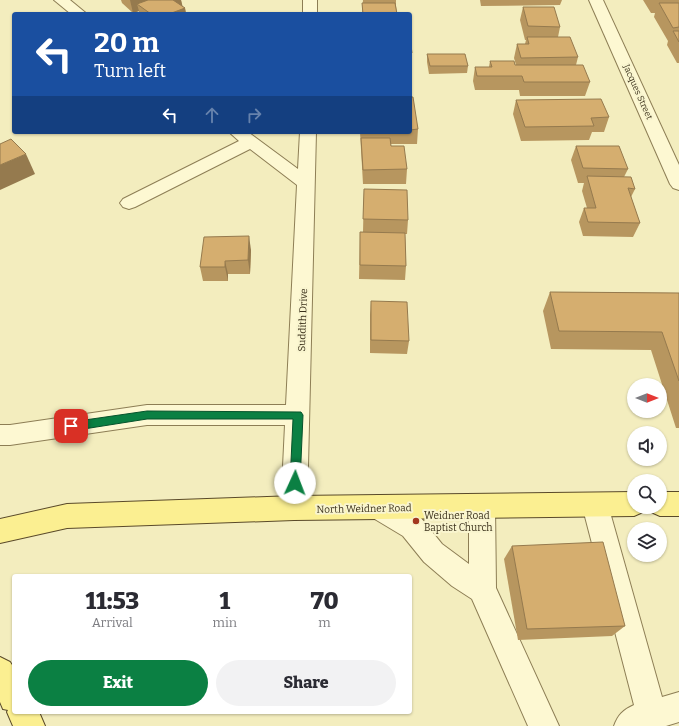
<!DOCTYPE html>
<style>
body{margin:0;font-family:Bitter,serif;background:#f2f2f3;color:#2b2b33;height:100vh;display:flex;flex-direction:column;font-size:15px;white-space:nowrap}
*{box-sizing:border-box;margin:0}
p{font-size:13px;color:#7c7c81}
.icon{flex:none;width:22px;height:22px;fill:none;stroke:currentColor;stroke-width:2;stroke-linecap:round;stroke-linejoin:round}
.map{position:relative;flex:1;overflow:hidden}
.sheet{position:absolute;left:12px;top:574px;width:400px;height:140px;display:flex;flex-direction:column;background:#fff;border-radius:4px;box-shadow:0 1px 3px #0004}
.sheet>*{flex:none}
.top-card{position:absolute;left:12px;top:12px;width:400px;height:122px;border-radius:4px;box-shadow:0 1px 3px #0004;background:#1a4fa0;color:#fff;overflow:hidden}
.needle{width:26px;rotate:90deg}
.buttons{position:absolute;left:627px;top:378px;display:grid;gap:8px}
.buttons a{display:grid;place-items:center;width:40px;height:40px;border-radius:50%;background:#fff;box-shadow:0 1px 3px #0004;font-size:20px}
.pin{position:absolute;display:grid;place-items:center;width:34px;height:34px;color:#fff;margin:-17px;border-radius:8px;box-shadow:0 2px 6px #0006}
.me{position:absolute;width:44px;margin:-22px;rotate:2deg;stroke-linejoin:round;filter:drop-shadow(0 0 3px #0008)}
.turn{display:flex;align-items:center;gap:14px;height:84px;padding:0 16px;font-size:18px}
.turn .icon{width:52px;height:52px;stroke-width:2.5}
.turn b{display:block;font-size:28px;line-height:34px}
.lanes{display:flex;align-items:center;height:38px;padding:0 16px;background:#0003;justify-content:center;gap:20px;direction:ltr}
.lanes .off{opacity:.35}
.eta{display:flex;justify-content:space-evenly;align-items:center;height:68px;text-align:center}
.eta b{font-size:24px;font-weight:800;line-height:28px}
.action{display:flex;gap:8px;margin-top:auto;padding:8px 16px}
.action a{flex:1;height:46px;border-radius:24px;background:#0b8043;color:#fff;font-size:16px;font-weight:800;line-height:46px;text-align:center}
.action a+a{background:#f2f2f3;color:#2b2b33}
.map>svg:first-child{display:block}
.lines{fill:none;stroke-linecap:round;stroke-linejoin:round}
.minor-casing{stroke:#8d7e55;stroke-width:2}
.major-casing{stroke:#5a4a2a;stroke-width:2}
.minor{fill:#fdf8d2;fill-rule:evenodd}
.major{fill:#fbef91;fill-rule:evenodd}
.wall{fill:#b7965f}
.shaded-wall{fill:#957a4e}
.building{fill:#d5ae6f;stroke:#957a4e}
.route{fill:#0b8043;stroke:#07532c}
.poi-dot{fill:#a3371e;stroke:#f9f5cf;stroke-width:1.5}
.labels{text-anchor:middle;stroke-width:4;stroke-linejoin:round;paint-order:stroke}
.far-street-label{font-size:9px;fill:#3b311b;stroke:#f9f5cf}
.street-label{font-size:10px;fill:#3b311b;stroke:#f9f5cf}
.poi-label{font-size:10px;fill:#3b311b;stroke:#f9f5cf;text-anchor:start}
</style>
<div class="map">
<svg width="679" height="726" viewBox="0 0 679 726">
<rect width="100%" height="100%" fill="#f3edbe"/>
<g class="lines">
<!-- minor casing -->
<g class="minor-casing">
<g id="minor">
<polygon points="54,0 70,0 87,14 71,14"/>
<rect x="303" y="0" width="14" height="14"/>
<polygon points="589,0 603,0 679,165 679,190 673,188 670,184"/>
<polygon points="229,132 248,132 298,169 300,132 316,132 307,508 303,516 294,520 285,516 281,508 285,425 147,425 10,445 0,445 0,425 10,425 147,405 286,405 297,185 250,149 135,207 129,209 123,207 120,203 123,199 239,141"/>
<path d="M595,493L604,497L608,505L662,697L679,692V722L666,726H614C618,715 623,710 634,705L582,505L586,497Z"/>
<polygon points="482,494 491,498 495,506 496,588 559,726 528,726 472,599 452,586 424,562 403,536 368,515 364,507 368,499 377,495 421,518 442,544 469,564 469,506 473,498"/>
</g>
</g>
<!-- major casing -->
<g class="major-casing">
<g id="major">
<polygon points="634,492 634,507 645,507 643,512 634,516 294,520 67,528 0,543 0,519 67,504 294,496"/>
<polygon points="660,492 679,492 679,516 660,516 651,512 649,507 660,507"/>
<polygon points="0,657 10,662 14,668 14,712 39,712 45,726 13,726 7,712 8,710 3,709 0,702"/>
</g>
</g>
<!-- minor -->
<use href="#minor" class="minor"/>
<!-- major -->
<use href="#major" class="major"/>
</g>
<!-- wall -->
<g class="wall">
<polygon points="121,0 181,0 182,6 185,8 186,14 139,14 139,11 133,13 122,3"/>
<polygon points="363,0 396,0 396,6 397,14 362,14"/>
<polygon points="480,0 562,0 560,5 481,6"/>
<polygon points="643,0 679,0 679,63 677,63 667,45 668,41 654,17 655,13 651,13"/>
<polygon points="523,7 560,27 558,37 578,57 576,65 590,82 585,96 520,96 519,90 475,90 473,81 475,67 489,67 490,61 516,65 514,58 517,44 525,44 526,40 525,40 520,20"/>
<polygon points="410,38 412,53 411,67 410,67"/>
<polygon points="427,54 468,66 467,73 429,74 427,62"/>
<polygon points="410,97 418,129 417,144 391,144 391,146 407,169 406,184 363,184 360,132 410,132"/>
<polygon points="516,100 609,117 604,132 592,132 589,140 521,141 513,114"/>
<polygon points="576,146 628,169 624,177 635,189 631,197 640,223 633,237 583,236 579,222 584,208 587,208 582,191 584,183 578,183 571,160"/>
<polygon points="364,189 408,220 407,234 405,234 406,266 405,280 359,279 360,232 363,232"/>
<polygon points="251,250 250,274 228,274 228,281 203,281 200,267"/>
<polygon points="550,292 679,293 679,428 676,428 651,350 551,349 543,311"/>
<polygon points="371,301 409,341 407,354 370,353 370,315"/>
<polygon points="512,546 625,626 612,636 518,640 504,559"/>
</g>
<!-- shaded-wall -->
<g class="shaded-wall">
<polygon points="130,0 163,0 137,4 139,11 133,13"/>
<polygon points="172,0 181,0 183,8 185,8 186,14 169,14"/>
<polygon points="26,154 35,174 0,190 0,165"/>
<polygon points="249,236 251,250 250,274 248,260"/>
<polygon points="225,261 228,274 228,281 225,267"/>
</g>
<!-- building -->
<g class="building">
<polygon points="148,0 173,0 185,8 169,14 151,14 137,4"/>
<polygon points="362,3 395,3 397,14 363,14"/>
<polygon points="659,3 679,3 679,27 673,28"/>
<polygon points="523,7 554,7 560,27 528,26"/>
<polygon points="673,31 679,31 679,42"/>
<polygon points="527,37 570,37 578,57 521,58 517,44 529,44"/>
<polygon points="410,38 412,53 410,53"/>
<polygon points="427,54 465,54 468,66 430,66"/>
<polygon points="490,61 514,61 515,65 583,65 590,82 524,82 522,76 477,76 475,67 492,67"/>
<polygon points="410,97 413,97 418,129 410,130"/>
<polygon points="601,99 609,117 591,118 594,126 525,127 516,100"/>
<polygon points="361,138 390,138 391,146 404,146 407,169 363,170"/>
<polygon points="11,139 26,154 0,165 0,144"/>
<polygon points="576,146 619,146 628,169 583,168"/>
<polygon points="587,176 631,177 635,189 628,188 640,223 588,222 584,208 596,208"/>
<polygon points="364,189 407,190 408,220 363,219"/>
<polygon points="360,232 405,233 406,266 360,265"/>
<polygon points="249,236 248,260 225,261 225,267 200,267 204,237"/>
<polygon points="550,292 679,293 679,381 662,332 559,331"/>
<polygon points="371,301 407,302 409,341 371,340"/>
<polygon points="603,542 625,626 527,629 512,546"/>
</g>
<!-- route -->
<polygon class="route" points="147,411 301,412 303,415 300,483 299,487 295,488 291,487 290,483 293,419 147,419 71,431 68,429 66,426 68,424 71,422"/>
<!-- markers -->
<circle class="poi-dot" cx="416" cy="521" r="4"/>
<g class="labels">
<!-- far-street labels -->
<g class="far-street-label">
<text transform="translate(638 92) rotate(66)" y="3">Jacques Street</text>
</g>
<!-- street labels -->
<g class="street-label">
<text transform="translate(302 320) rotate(-88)" y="4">Suddith Drive</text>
<text transform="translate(364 508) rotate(-1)" y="4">North Weidner Road</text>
</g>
<!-- poi labels -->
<g class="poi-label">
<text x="424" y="519">Weidner Road<tspan x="424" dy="12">Baptist Church</tspan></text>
</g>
</g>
</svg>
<div class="buttons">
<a><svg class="needle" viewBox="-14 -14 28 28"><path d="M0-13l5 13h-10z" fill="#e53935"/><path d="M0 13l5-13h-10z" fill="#7c7c81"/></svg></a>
<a><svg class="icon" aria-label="sound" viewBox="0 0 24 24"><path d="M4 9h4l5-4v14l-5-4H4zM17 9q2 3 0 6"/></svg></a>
<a><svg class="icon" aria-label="search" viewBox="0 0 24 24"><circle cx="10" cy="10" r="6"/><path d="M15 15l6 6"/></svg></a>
<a><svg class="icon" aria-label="layers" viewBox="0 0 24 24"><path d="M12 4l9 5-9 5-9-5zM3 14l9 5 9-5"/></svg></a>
</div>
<div class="pin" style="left:71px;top:426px;background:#d93025"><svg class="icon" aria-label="arrive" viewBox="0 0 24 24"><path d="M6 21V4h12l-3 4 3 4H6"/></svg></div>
<svg class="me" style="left:295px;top:483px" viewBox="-20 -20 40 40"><circle r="19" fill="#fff"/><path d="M0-13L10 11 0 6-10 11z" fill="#0b8043"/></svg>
<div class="top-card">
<div class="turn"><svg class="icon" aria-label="left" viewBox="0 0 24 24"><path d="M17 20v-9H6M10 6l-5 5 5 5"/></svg><div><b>20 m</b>Turn left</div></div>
<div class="lanes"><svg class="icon" aria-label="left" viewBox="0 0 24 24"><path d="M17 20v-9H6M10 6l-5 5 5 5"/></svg><svg class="icon off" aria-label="ahead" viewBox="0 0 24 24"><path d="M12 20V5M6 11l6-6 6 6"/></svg><svg class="icon off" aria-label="right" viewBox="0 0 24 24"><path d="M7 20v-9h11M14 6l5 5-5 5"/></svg></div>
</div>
<section class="sheet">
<div class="eta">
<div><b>11:53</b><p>Arrival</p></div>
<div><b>1</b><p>min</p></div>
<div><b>70</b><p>m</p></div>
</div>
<div class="action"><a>Exit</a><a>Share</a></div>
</section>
</div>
